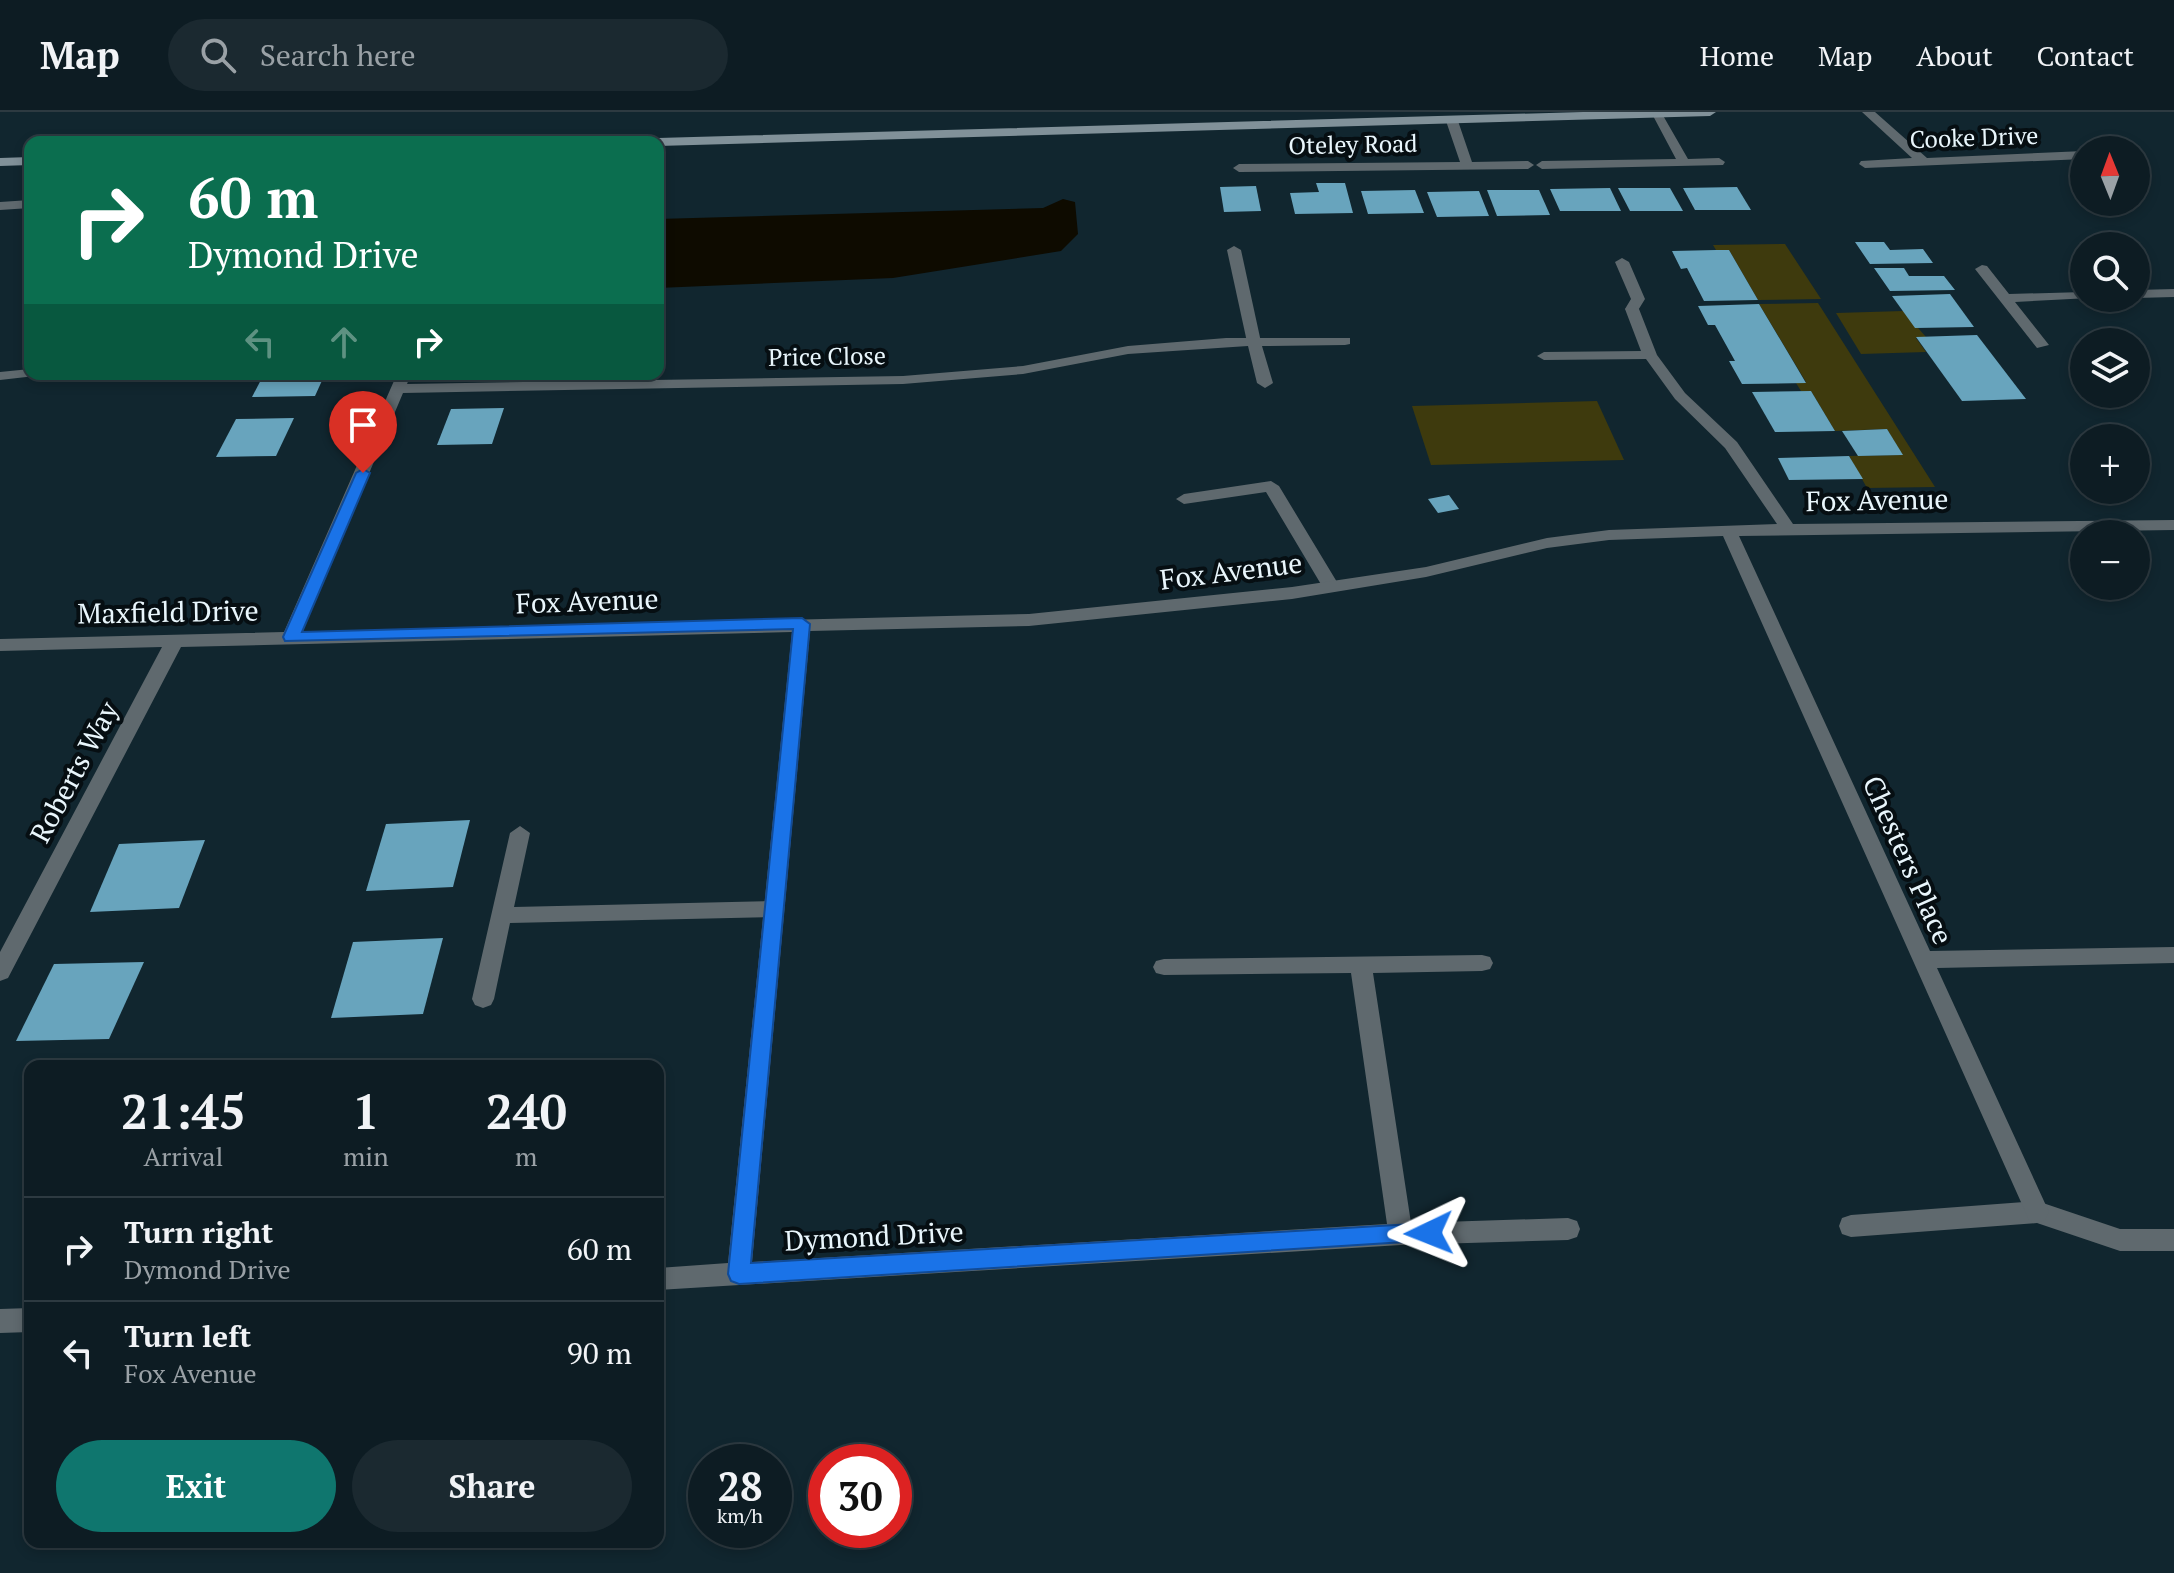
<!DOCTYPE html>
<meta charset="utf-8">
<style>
body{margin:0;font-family:"PT Serif",serif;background:#1b2930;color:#f1f3f6;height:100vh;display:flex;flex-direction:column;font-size:30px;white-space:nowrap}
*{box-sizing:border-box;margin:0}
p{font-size:26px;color:#9aa1a6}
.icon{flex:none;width:44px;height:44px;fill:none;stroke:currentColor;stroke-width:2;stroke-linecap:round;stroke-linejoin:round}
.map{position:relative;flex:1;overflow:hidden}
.details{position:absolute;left:24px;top:948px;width:640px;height:488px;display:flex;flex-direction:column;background:#0d1c23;border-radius:16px;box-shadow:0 4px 12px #0003,0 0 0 2px #2d3a41}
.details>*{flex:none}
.hud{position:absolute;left:24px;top:24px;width:640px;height:244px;border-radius:16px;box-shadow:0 4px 12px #0003,0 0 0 2px #2d3a41;background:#0b6e4f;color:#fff;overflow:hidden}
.needle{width:52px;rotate:359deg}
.tools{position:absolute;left:2070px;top:24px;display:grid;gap:16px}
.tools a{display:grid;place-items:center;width:80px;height:80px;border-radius:50%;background:#0d1c23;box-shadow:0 4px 12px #0003,0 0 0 2px #2d3a41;font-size:40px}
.speed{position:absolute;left:688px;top:1332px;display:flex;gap:16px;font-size:40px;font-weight:700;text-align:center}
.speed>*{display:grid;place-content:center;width:104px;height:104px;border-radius:50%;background:#0d1c23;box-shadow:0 4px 12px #0003,0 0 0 2px #2d3a41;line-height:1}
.speed small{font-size:20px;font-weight:400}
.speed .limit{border:12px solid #d22;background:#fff;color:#111}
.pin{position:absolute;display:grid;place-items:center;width:68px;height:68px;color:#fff;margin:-82px -34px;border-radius:50% 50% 50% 0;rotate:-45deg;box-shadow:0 0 8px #0007}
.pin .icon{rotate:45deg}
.me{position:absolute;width:88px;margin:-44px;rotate:268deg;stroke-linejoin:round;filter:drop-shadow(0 0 6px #0008)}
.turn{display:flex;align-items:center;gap:28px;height:168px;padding:0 32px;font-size:36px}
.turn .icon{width:104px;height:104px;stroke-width:2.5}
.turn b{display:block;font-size:56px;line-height:68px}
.lanes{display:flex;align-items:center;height:76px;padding:0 32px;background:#0003;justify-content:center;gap:40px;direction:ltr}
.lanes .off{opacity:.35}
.eta{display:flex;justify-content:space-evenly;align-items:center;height:136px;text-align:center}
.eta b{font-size:48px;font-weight:800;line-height:56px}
.cta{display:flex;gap:16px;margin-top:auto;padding:16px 32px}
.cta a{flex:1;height:92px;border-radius:48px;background:#0f766e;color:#fff;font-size:32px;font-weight:800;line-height:92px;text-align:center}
.cta a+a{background:#1b2930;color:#f1f3f6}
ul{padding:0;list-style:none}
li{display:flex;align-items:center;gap:24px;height:104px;padding:0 32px;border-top:2px solid #2d3a41}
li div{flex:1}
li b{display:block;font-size:30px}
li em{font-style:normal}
header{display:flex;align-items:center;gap:48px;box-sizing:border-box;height:112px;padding:0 40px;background:#0d1c23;border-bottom:2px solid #2d3a41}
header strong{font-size:38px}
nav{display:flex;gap:44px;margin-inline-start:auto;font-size:28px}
.search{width:560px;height:72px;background:#1b2930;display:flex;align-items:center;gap:20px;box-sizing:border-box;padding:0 28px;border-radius:44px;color:#9aa1a6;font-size:30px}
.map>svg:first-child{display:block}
.green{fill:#3e3a0d}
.water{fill:#0e0b00}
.building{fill:#68a4bd}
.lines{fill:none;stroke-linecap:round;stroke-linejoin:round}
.lane{fill:#5f696e;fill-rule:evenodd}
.street{fill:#5f696e;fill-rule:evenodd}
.secondary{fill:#819199;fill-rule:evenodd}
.route{fill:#1a73e8;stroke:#114b97;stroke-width:2}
.labels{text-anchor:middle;stroke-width:8;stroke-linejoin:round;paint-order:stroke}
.far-street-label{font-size:24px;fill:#e9f6fc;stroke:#060e12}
.street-label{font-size:28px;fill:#e9f6fc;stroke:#060e12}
</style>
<header>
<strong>Map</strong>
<div class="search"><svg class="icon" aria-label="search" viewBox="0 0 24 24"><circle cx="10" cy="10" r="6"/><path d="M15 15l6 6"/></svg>Search here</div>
<nav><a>Home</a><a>Map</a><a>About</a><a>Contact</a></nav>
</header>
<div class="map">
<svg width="2174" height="1461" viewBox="0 0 2174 1461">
<rect width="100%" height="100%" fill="#11262f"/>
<!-- green -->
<g class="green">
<polygon points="1785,132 1821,187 1758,188 1729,138 1716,138 1713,133"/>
<polygon points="1818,191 1935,375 1867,376 1849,344 1902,343 1887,317 1835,319 1811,279 1801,279 1796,271 1806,270 1759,192"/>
<polygon points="1903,199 1926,225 1916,226 1926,240 1861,242 1836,201"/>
<polygon points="1597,289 1624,348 1431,353 1412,294"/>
</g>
<!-- water -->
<polygon class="water" points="1063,87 1075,90 1078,122 1061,139 893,166 658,176 658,107 1043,96"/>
<!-- building -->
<g class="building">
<polygon points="1316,71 1345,71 1353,101 1295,102 1290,81 1319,80"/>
<polygon points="1256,74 1261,99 1224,100 1220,75"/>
<polygon points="1737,75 1751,98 1695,98 1683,76"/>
<polygon points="1610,76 1621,99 1560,99 1550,77"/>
<polygon points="1618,76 1670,76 1683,99 1630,99"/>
<polygon points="1415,78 1424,101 1368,102 1361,79"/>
<polygon points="1487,78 1539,78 1550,103 1497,104"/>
<polygon points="1479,79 1489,104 1437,105 1427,80"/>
<polygon points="1855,130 1884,130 1890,138 1923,137 1933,151 1870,152"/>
<polygon points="1716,138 1729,138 1758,188 1704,189 1687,156 1681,157 1672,139"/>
<polygon points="1874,156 1904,156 1909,164 1944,164 1955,178 1890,179"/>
<polygon points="1950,182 1974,215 1915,216 1892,184"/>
<polygon points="1759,192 1793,249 1806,271 1742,272 1729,249 1735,249 1715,213 1708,213 1698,194"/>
<polygon points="1977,223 2026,287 1962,289 1916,225"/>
<polygon points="264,262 325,262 315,284 252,285"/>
<polygon points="1811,279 1835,319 1775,320 1752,280"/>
<polygon points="504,296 492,332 437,333 451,297"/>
<polygon points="294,306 276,344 216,345 236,307"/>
<polygon points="1887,317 1903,343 1858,344 1842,319"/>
<polygon points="1849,344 1863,367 1789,368 1778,346"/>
<polygon points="1449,383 1459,397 1438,401 1428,387"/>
<polygon points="470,708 453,775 366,779 386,712"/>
<polygon points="205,728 179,796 90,800 119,732"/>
<polygon points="443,826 423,902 331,906 353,830"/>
<polygon points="144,850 109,927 16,929 54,852"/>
</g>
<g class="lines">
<!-- lane -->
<g class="lane">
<polygon points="30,88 30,96 0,98 0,90"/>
<polygon points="1234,134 1241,138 1261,230 1254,234 1247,230 1227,138"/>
<polygon points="1622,146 1629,150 1645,187 1637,200 1632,201 1625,197 1631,187 1615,150"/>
<polygon points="1271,369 1279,374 1340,475 1337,479 1325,479 1266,380 1184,392 1176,387 1184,382"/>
<polygon points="520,714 530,721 514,795 774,789 781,791 784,797 781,803 774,805 510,811 494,887 491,893 483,896 475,893 472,887 510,721"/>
<polygon points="2037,1089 2120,1117 2174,1117 2174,1139 2120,1139 2037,1111 1851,1125 1842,1122 1839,1114 1842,1106 1851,1103"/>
<polygon points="30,1196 30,1220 0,1221 0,1197"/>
</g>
<!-- street -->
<g class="street">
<polygon points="1651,0 1661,0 1688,47 1719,46 1725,50 1723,53 1542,57 1536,53 1542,49 1676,47"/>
<polygon points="1862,0 1875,0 1927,46 2084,39 2084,47 1865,56 1859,52 1861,49 1912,46"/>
<polygon points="1452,5 1458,9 1472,50 1528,49 1534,53 1528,57 1239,60 1233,56 1239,52 1460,50 1446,9"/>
<polygon points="1982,153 1987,154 2009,182 2084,180 2084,186 2090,186 2015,190 2049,233 2037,236 1975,157"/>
<polygon points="2174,177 2174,185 2136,186 2135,186 2136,178"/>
<polygon points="1632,193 1639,197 1657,243 1685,281 1737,330 1793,412 2174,408 2174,418 1739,424 1930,839 2174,835 2174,851 1937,856 2049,1100 2045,1108 2037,1111 2029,1108 1723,424 1609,428 1547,436 1426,465 1292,487 1029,514 810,519 752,1150 1387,1112 1351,861 1164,863 1156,861 1153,855 1156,849 1164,847 1482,843 1490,845 1493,851 1490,857 1482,859 1373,861 1411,1111 1568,1106 1577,1109 1580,1117 1577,1125 1568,1128 1401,1133 658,1178 658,1156 728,1151 792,520 181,535 8,866 0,869 0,840 162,535 0,539 0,527 284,520 397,262 411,262 407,272 903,264 1023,254 1128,234 1226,226 1350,226 1350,232 1345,233 1262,234 1273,271 1265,276 1257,271 1248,234 1128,242 1023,262 903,272 403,281 302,520 1029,502 1292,475 1426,455 1547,426 1609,418 1777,412 1725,336 1675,287 1646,247 1544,248 1537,244 1544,240 1641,239 1625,197"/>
<polygon points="30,257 30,262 37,262 35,264 0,268 0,260"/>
</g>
<!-- secondary -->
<g class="secondary">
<polygon points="1583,0 1716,0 1710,4 658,34 658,30 652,30 658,26"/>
<polygon points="30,45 30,53 0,54 0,46"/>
</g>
</g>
<!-- route -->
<polygon class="route" points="363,357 370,361 302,520 802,506 810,512 751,1151 1429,1111 1437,1114 1440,1121 1437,1128 739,1172 731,1169 728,1162 793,517 285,529 283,525 356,361"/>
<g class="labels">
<!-- far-street labels -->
<g class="far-street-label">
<text transform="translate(1974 26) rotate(-2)" y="8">Cooke Drive</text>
<text transform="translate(1353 33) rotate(-1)" y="8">Oteley Road</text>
<text transform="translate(827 245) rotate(-1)" y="8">Price Close</text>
</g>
<!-- street labels -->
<g class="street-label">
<text transform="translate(1877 388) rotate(-1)" y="10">Fox Avenue</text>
<text transform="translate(1231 459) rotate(-7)" y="10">Fox Avenue</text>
<text transform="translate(587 489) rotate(-2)" y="10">Fox Avenue</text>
<text transform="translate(168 500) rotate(-1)" y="10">Maxfield Drive</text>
<text transform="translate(74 660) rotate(-62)" y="10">Roberts Way</text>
<text transform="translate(1908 748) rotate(66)" y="10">Chesters Place</text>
<text transform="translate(874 1124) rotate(-3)" y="10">Dymond Drive</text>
</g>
</g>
</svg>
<div class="tools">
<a><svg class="needle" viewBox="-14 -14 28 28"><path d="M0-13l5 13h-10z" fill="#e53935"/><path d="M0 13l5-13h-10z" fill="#9aa1a6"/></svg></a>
<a><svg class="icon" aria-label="search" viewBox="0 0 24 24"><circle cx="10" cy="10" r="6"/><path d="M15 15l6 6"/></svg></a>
<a><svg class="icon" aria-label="layers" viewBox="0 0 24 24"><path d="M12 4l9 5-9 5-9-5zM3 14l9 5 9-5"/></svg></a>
<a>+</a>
<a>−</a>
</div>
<div class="speed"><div>28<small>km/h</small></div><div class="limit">30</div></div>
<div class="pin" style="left:363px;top:361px;background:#d93025"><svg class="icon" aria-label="arrive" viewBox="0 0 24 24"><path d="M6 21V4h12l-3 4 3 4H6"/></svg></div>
<svg class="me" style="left:1429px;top:1121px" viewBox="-20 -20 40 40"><path d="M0-17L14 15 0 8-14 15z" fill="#1a73e8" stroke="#fff" stroke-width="4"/></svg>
<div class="hud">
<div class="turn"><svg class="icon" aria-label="right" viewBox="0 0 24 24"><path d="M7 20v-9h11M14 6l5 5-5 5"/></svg><div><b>60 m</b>Dymond Drive</div></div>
<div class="lanes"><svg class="icon off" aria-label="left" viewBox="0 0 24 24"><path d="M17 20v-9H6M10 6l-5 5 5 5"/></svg><svg class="icon off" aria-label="ahead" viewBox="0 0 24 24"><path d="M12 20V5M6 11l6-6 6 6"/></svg><svg class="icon" aria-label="right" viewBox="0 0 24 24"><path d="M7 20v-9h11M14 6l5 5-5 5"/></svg></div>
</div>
<section class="details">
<div class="eta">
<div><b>21:45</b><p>Arrival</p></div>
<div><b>1</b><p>min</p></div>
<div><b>240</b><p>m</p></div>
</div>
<ul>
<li><svg class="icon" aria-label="right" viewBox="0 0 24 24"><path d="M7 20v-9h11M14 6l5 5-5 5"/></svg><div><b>Turn right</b><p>Dymond Drive</p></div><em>60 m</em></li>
<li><svg class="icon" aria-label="left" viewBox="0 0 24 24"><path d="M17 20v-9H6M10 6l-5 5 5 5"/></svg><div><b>Turn left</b><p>Fox Avenue</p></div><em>90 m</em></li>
</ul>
<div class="cta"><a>Exit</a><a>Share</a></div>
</section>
</div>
